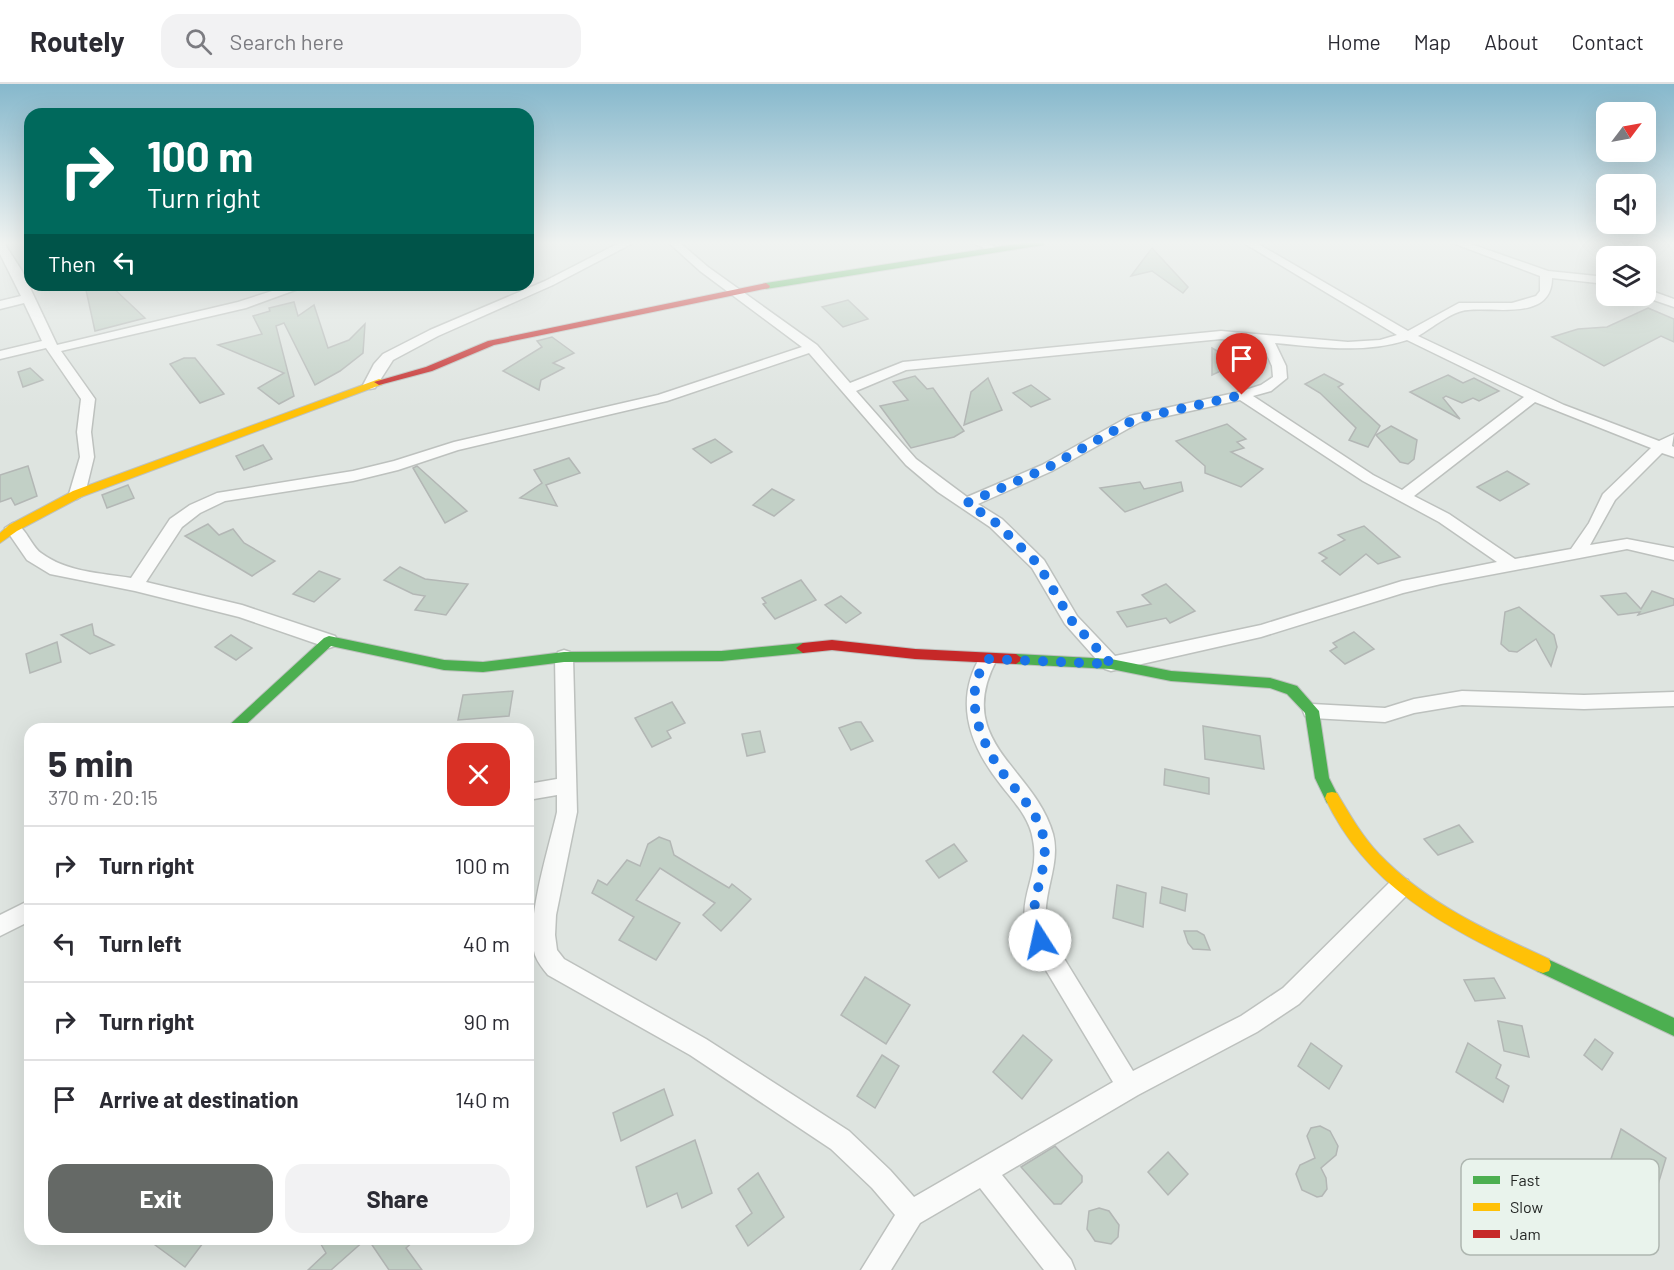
<!DOCTYPE html>
<meta charset="utf-8">
<style>
body{margin:0;font-family:Barlow,sans-serif;background:#f2f2f3;color:#2b2b33;height:100vh;display:flex;flex-direction:column;font-size:22px;white-space:nowrap}
*{box-sizing:border-box;margin:0}
p{font-size:20px;color:#7c7c81}
.icon{flex:none;width:33px;height:33px;fill:none;stroke:currentColor;stroke-width:2;stroke-linecap:round;stroke-linejoin:round}
.map{position:relative;flex:1;overflow:hidden}
.side{position:absolute;left:24px;top:639px;width:510px;height:522px;display:flex;flex-direction:column;background:#fff;border-radius:18px;box-shadow:0 6px 24px #0002}
.side>*{flex:none}
.hud{position:absolute;left:24px;top:24px;width:510px;height:183px;border-radius:18px;box-shadow:0 6px 24px #0002;background:#00695c;color:#fff;overflow:hidden}
.needle{width:39px;rotate:58deg}
.fabs{position:absolute;left:1596px;top:18px;display:grid;gap:12px}
.fabs a{display:grid;place-items:center;width:60px;height:60px;border-radius:12px;background:#fff;box-shadow:0 6px 24px #0002;font-size:30px}
.pin{position:absolute;display:grid;place-items:center;width:51px;height:51px;color:#fff;margin:-62px -26px;border-radius:50% 50% 50% 0;rotate:-45deg;box-shadow:0 0 6px #0007}
.pin .icon{rotate:45deg}
.me{position:absolute;width:66px;margin:-33px;rotate:350deg;stroke-linejoin:round;filter:drop-shadow(0 0 4px #0008)}
.turn{display:flex;align-items:center;gap:21px;height:126px;padding:0 24px;font-size:27px}
.turn .icon{width:78px;height:78px;stroke-width:2.5}
.turn b{display:block;font-size:42px;line-height:51px}
.then{display:flex;align-items:center;height:57px;padding:0 24px;background:#0003;gap:12px;font-size:22px}
.round{display:grid;place-items:center;flex:none;width:63px;height:63px;border-radius:18px;background:#f2f2f3}
.overview{display:flex;align-items:center;justify-content:space-between;height:102px;padding:0 24px}
h1{font-size:36px;font-weight:700;line-height:45px}
.button{display:flex;gap:12px;margin-top:auto;padding:12px 24px}
.button a{flex:1;height:69px;border-radius:18px;background:#656966;color:#fff;font-size:24px;font-weight:700;line-height:69px;text-align:center}
.button a+a{background:#f2f2f3;color:#2b2b33}
ul{padding:0;list-style:none}
li{display:flex;align-items:center;gap:18px;height:78px;padding:0 24px;border-top:2px solid #e1e1e2}
li div{flex:1}
li b{display:block;font-size:22px}
li em{font-style:normal}
header{display:flex;align-items:center;gap:36px;box-sizing:border-box;height:84px;padding:0 30px;background:#fff;border-bottom:2px solid #e1e1e2}
header strong{font-size:28px}
nav{display:flex;gap:33px;margin-inline-start:auto;font-size:21px}
.search{width:420px;height:54px;background:#f2f2f3;display:flex;align-items:center;gap:15px;box-sizing:border-box;padding:0 21px;border-radius:18px;color:#7c7c81;font-size:22px}
.map>svg:first-child{display:block}
.building{fill:#c2d0c6;stroke:#b3b7b5;stroke-width:1.5}
.lines{fill:none;stroke-linecap:round;stroke-linejoin:round}
.street-casing{stroke:#bdc1be;stroke-width:3}
.fast-casing{stroke:#bdc1be;stroke-width:2}
.slow-casing{stroke:#bdc1be;stroke-width:2}
.jam-casing{stroke:#bdc1be;stroke-width:2}
.street{fill:#fafbfa;fill-rule:evenodd}
.fast{fill:#4caf50;fill-rule:evenodd}
.slow{fill:#ffc107;fill-rule:evenodd}
.jam{fill:#c62828;fill-rule:evenodd}
.route{stroke:#1a73e8;stroke-width:10;stroke-dasharray:0 18}
.key{fill:#e9f3ec;stroke:#aeb6b0;stroke-width:1.5}
.key-label{font-size:16px;fill:#242725}
</style>
<header>
<strong>Routely</strong>
<div class="search"><svg class="icon" aria-label="search" viewBox="0 0 24 24"><circle cx="10" cy="10" r="6"/><path d="M15 15l6 6"/></svg>Search here</div>
<nav><a>Home</a><a>Map</a><a>About</a><a>Contact</a></nav>
</header>
<div class="map">
<svg width="1674" height="1186" viewBox="0 0 1674 1186">
<rect width="100%" height="100%" fill="#dee4e0"/>
<!-- building -->
<g class="building">
<polygon points="1152,164 1188,203 1183,209 1152,187 1131,192"/>
<polygon points="99,201 110,201 145,234 95,247 86,206"/>
<polygon points="848,216 868,235 843,243 822,223"/>
<polygon points="294,218 298,232 314,221 328,264 349,256 365,240 363,269 340,287 315,301 284,239 276,242 294,312 279,320 258,304 284,289 218,261 262,250 253,232 270,227 269,224"/>
<polygon points="1648,224 1674,235 1674,258 1661,252 1604,282 1552,253 1578,245 1607,243"/>
<polygon points="552,253 574,269 553,279 564,284 541,296 539,306 503,287 542,263 537,257"/>
<polygon points="1212,264 1238,279 1212,291"/>
<polygon points="184,274 195,274 224,310 200,319 170,280"/>
<polygon points="30,284 43,296 23,303 18,288"/>
<polygon points="1324,290 1343,300 1338,303 1380,342 1368,363 1349,356 1356,344 1320,309 1305,300"/>
<polygon points="1448,291 1463,299 1474,294 1499,307 1479,317 1473,314 1462,319 1446,312 1443,314 1460,335 1410,308"/>
<polygon points="915,292 927,305 933,304 964,347 954,353 911,364 880,322 908,316 893,298"/>
<polygon points="988,294 1002,326 964,341 971,308"/>
<polygon points="1031,301 1050,315 1031,323 1013,309"/>
<polygon points="1227,340 1246,355 1237,358 1244,364 1231,368 1263,385 1241,403 1205,389 1205,382 1176,357"/>
<polygon points="1391,342 1417,356 1414,375 1408,380 1400,378 1376,351"/>
<polygon points="715,355 732,368 711,379 693,365"/>
<polygon points="263,361 272,375 244,386 236,372"/>
<polygon points="569,374 580,389 546,401 557,422 520,414 542,399 534,386"/>
<polygon points="28,382 37,412 15,421 11,414 0,418 0,391"/>
<polygon points="417,382 467,427 445,439 413,384"/>
<polygon points="1507,387 1529,400 1500,417 1477,403"/>
<polygon points="1140,398 1144,405 1181,398 1183,407 1125,428 1100,404"/>
<polygon points="128,401 134,414 107,424 102,411"/>
<polygon points="772,405 794,416 774,432 753,421"/>
<polygon points="208,440 219,451 233,445 244,459 275,477 252,492 185,452"/>
<polygon points="1364,442 1400,473 1378,480 1366,470 1340,491 1322,477 1327,474 1319,469 1345,456 1338,451"/>
<polygon points="400,483 425,495 468,500 446,531 415,526 425,512 413,510 384,496"/>
<polygon points="319,487 340,495 314,518 293,510"/>
<polygon points="801,496 816,516 775,535 763,520 766,519 762,514"/>
<polygon points="1166,500 1195,527 1170,539 1166,534 1127,543 1117,528 1151,520 1142,511"/>
<polygon points="1652,507 1674,515 1674,521 1638,531 1640,528 1618,531 1601,512 1626,509 1641,525"/>
<polygon points="841,512 861,529 846,539 825,521"/>
<polygon points="1519,523 1554,551 1557,563 1551,582 1536,555 1517,568 1509,567 1501,560 1505,528"/>
<polygon points="92,540 94,551 114,561 90,570 61,551"/>
<polygon points="1354,548 1374,565 1345,580 1330,567 1337,563 1333,559"/>
<polygon points="231,551 252,564 236,576 215,563"/>
<polygon points="57,558 61,578 30,589 26,570"/>
<polygon points="513,607 509,632 458,636 463,611"/>
<polygon points="672,618 685,639 667,647 671,654 652,663 635,634"/>
<polygon points="856,638 861,638 873,657 851,666 839,644"/>
<polygon points="1203,642 1260,652 1264,685 1205,675"/>
<polygon points="760,647 765,668 747,672 742,650"/>
<polygon points="1165,685 1209,694 1209,710 1164,701"/>
<polygon points="1459,741 1473,758 1438,771 1424,755"/>
<polygon points="659,753 670,757 674,771 729,804 732,800 751,815 721,847 703,831 715,819 660,784 636,816 680,839 656,876 619,856 634,833 592,809 598,796 607,801 627,776 640,782 648,760"/>
<polygon points="954,760 967,777 939,794 926,777"/>
<polygon points="1117,801 1146,809 1143,843 1113,834"/>
<polygon points="1162,803 1187,810 1185,827 1160,819"/>
<polygon points="1184,847 1197,847 1204,851 1210,866 1193,865 1188,859"/>
<polygon points="865,893 910,921 886,960 841,931"/>
<polygon points="1494,894 1505,914 1475,917 1464,896"/>
<polygon points="1498,937 1522,942 1529,973 1504,967"/>
<polygon points="1023,951 1052,976 1022,1015 993,988"/>
<polygon points="1595,955 1613,969 1602,986 1584,971"/>
<polygon points="1311,959 1342,982 1329,1005 1298,982"/>
<polygon points="1468,959 1501,981 1496,994 1509,1002 1503,1018 1456,988"/>
<polygon points="882,971 899,982 875,1024 857,1012"/>
<polygon points="664,1005 673,1031 621,1057 613,1029"/>
<polygon points="1320,1042 1330,1047 1338,1062 1336,1071 1321,1084 1326,1094 1327,1105 1322,1112 1317,1113 1302,1106 1296,1090 1300,1081 1315,1074 1307,1052 1311,1044"/>
<polygon points="1621,1045 1666,1074 1649,1130 1603,1099"/>
<polygon points="695,1056 712,1109 682,1124 677,1109 647,1123 636,1083"/>
<polygon points="1055,1062 1082,1092 1082,1098 1061,1120 1054,1120 1021,1083"/>
<polygon points="1168,1068 1188,1090 1168,1111 1148,1088"/>
<polygon points="758,1089 784,1133 748,1162 736,1142 752,1129 738,1105"/>
<polygon points="1099,1124 1109,1127 1119,1141 1118,1153 1111,1160 1095,1157 1087,1145 1089,1127"/>
<polygon points="147,1155 206,1155 185,1183"/>
<polygon points="318,1155 366,1155 331,1186 308,1186 326,1169"/>
<polygon points="368,1155 416,1155 406,1164 422,1186 389,1186"/>
</g>
<g class="lines">
<!-- street casing -->
<g class="street-casing">
<g id="street">
<polygon points="0,158 4,159 22,187 57,261 238,218 291,201 309,201 246,224 61,267 95,315 91,348 94,373 85,410 77,415 69,410 80,373 77,348 81,315 46,264 0,275 0,267 42,257 24,219 0,225 0,217 21,212 0,170"/>
<polygon points="621,158 635,158 553,201 438,252 393,276 375,304 370,305 363,301 374,280 383,270 430,246 545,197"/>
<path d="M668,158H679L708,183L817,261L850,299L903,278L1221,247L1348,258L1380,256L1397,251L1242,158H1255L1408,247L1459,219H1512L1536,212L1540,207V192L1450,158H1465L1548,187L1606,193V200L1552,194C1552,237 1496,223 1468,226C1452,227 1432,244 1418,252L1564,321L1659,357L1674,350L1672,362L1674,363V373L1662,369L1615,416L1590,461L1627,455L1674,464V476L1627,465L1441,500L1403,509L1261,553L1111,587L1105,585L1065,540L1032,484L990,443L938,408L906,381L809,269L667,317L458,366L398,386L353,397L225,417L200,429L182,443L146,498L242,521L335,552L338,557L335,562L329,564L239,533L135,507L50,490L27,476L5,444L13,439C26,442 30,461 41,469C66,488 101,489 131,494L170,435L190,421L217,409L353,387L394,377L454,358L658,311L802,263L700,187ZM1221,255L1261,258L1272,282L1273,293L1261,301L1239,308L1130,332L1042,381L967,413L916,375L856,307L906,286ZM1407,256L1524,313L1402,406L1373,391L1253,312L1271,307L1287,294L1286,282L1275,259C1320,263 1363,270 1407,256ZM1240,316L1363,397L1439,438L1497,478L1402,497L1261,541L1115,572L1077,532L1044,476L1002,435L978,420L1052,387L1140,338ZM1535,318L1651,364L1603,410L1589,439L1571,465L1515,475L1449,430L1414,412Z"/>
<polygon points="971,158 986,158 996,164 990,167"/>
<polygon points="1646,205 1674,215 1674,223 1642,212 1646,212"/>
<path d="M564,566L570,568L573,573L577,728L556,831L555,851L557,866L564,875L706,955L849,1047L890,1086L914,1113L1113,998L1032,863C1011,815 1041,797 1033,756C1030,734 1014,718 1001,701C969,661 953,616 982,570H994L997,575C952,658 1035,684 1053,750C1062,784 1037,816 1049,850L1133,987L1241,932L1283,904L1392,796L1400,793L1408,796L1411,803L1408,810L1299,920L1257,948L1138,1011L1002,1091L1071,1176L1075,1186H1044L980,1104L920,1139L891,1186H861L895,1131L872,1104L831,1065L690,971L548,891C543,885 538,879 535,871C525,837 549,764 557,728V711L528,716V700L557,695L555,573L558,568Z"/>
<polygon points="1462,607 1584,611 1674,608 1674,622 1584,625 1462,621 1414,629 1385,638 1312,634 1305,632 1303,627 1305,622 1312,620 1385,624 1414,615"/>
<polygon points="30,816 30,837 0,852 0,831"/>
</g>
</g>
<!-- fast casing -->
<g class="fast-casing">
<g id="fast">
<polygon points="1029,158 1047,158 1043,161 766,205 762,202 766,199"/>
<polygon points="329,552 444,576 483,578 564,568 722,567 803,559 810,564 803,569 722,577 564,578 483,588 444,586 331,562 241,645 225,645 324,554"/>
<polygon points="1016,570 1111,575 1171,587 1270,594 1297,602 1319,627 1329,694 1339,714 1337,719 1332,720 1327,719 1315,694 1305,629 1287,610 1270,604 1171,597 1111,585 1016,580 1009,575"/>
<polygon points="1543,873 1674,934 1674,952 1537,887 1535,881 1537,875"/>
</g>
</g>
<!-- slow casing -->
<g class="slow-casing">
<g id="slow">
<polygon points="379,295 383,296 383,300 81,413 17,447 0,459 0,449 9,441 73,407"/>
<path d="M1332,708L1337,709C1350,731 1362,752 1379,770C1426,819 1488,847 1549,875L1551,881L1549,887L1543,889L1537,887C1449,844 1369,807 1325,714L1327,709Z"/>
</g>
</g>
<!-- jam casing -->
<g class="jam-casing">
<g id="jam">
<polygon points="766,199 770,202 769,204 494,261 432,287 379,301 374,298 426,283 488,257"/>
<polygon points="832,556 915,565 1016,570 1023,575 1016,580 915,575 832,566 803,569 796,564 803,559"/>
</g>
</g>
<!-- street -->
<use href="#street" class="street"/>
<!-- fast -->
<use href="#fast" class="fast"/>
<!-- slow -->
<use href="#slow" class="slow"/>
<!-- jam -->
<use href="#jam" class="jam"/>
</g>
<!-- sky -->
<linearGradient id="sky" x2="0" y2="1"><stop stop-color="#86b8cc"/><stop offset="0.49" stop-color="#f0f3f1"/><stop offset="1" stop-color="#f0f3f1" stop-opacity="0"/></linearGradient>
<rect width="1674" height="324" fill="url(#sky)"/>
<g class="lines">
<!-- route -->
<path class="route" d="M1040,856C1037,848 1033,838 1034,829C1035,802 1051,776 1042,748C1035,725 1016,707 1002,688C979,656 961,608 988,575L1111,580L1071,536L1038,480L996,439L967,419L1047,384L1135,335L1242,311"/>
</g>
<!-- legend -->
<rect x="1461" y="1075" width="198" height="96" rx="9" class="key"/>
<rect x="1473" y="1092" width="27" height="8" fill="#4caf50"/>
<rect x="1473" y="1119" width="27" height="8" fill="#ffc107"/>
<rect x="1473" y="1146" width="27" height="8" fill="#c62828"/>
<g class="key-label">
<text x="1510" y="1102">Fast</text>
<text x="1510" y="1129">Slow</text>
<text x="1510" y="1156">Jam</text>
</g>
</svg>
<div class="fabs">
<a><svg class="needle" viewBox="-14 -14 28 28"><path d="M0-13l5 13h-10z" fill="#e53935"/><path d="M0 13l5-13h-10z" fill="#7c7c81"/></svg></a>
<a><svg class="icon" aria-label="sound" viewBox="0 0 24 24"><path d="M4 9h4l5-4v14l-5-4H4zM17 9q2 3 0 6"/></svg></a>
<a><svg class="icon" aria-label="layers" viewBox="0 0 24 24"><path d="M12 4l9 5-9 5-9-5zM3 14l9 5 9-5"/></svg></a>
</div>
<div class="pin" style="left:1242px;top:311px;background:#d93025"><svg class="icon" aria-label="arrive" viewBox="0 0 24 24"><path d="M6 21V4h12l-3 4 3 4H6"/></svg></div>
<svg class="me" style="left:1040px;top:856px" viewBox="-20 -20 40 40"><circle r="19" fill="#fff"/><path d="M0-13L10 11 0 6-10 11z" fill="#1a73e8"/></svg>
<div class="hud">
<div class="turn"><svg class="icon" aria-label="right" viewBox="0 0 24 24"><path d="M7 20v-9h11M14 6l5 5-5 5"/></svg><div><b>100 m</b>Turn right</div></div>
<div class="then">Then<svg class="icon" aria-label="left" viewBox="0 0 24 24"><path d="M17 20v-9H6M10 6l-5 5 5 5"/></svg></div>
</div>
<section class="side">
<div class="overview"><div><h1>5 min</h1><p>370 m · 20:15</p></div><a class="round" style="background:#d93025;color:#fff"><svg class="icon" aria-label="close" viewBox="0 0 24 24"><path d="M6 6l12 12M18 6L6 18"/></svg></a></div>
<ul>
<li><svg class="icon" aria-label="right" viewBox="0 0 24 24"><path d="M7 20v-9h11M14 6l5 5-5 5"/></svg><div><b>Turn right</b></div><em>100 m</em></li>
<li><svg class="icon" aria-label="left" viewBox="0 0 24 24"><path d="M17 20v-9H6M10 6l-5 5 5 5"/></svg><div><b>Turn left</b></div><em>40 m</em></li>
<li><svg class="icon" aria-label="right" viewBox="0 0 24 24"><path d="M7 20v-9h11M14 6l5 5-5 5"/></svg><div><b>Turn right</b></div><em>90 m</em></li>
<li><svg class="icon" aria-label="arrive" viewBox="0 0 24 24"><path d="M6 21V4h12l-3 4 3 4H6"/></svg><div><b>Arrive at destination</b></div><em>140 m</em></li>
</ul>
<div class="button"><a>Exit</a><a>Share</a></div>
</section>
</div>
